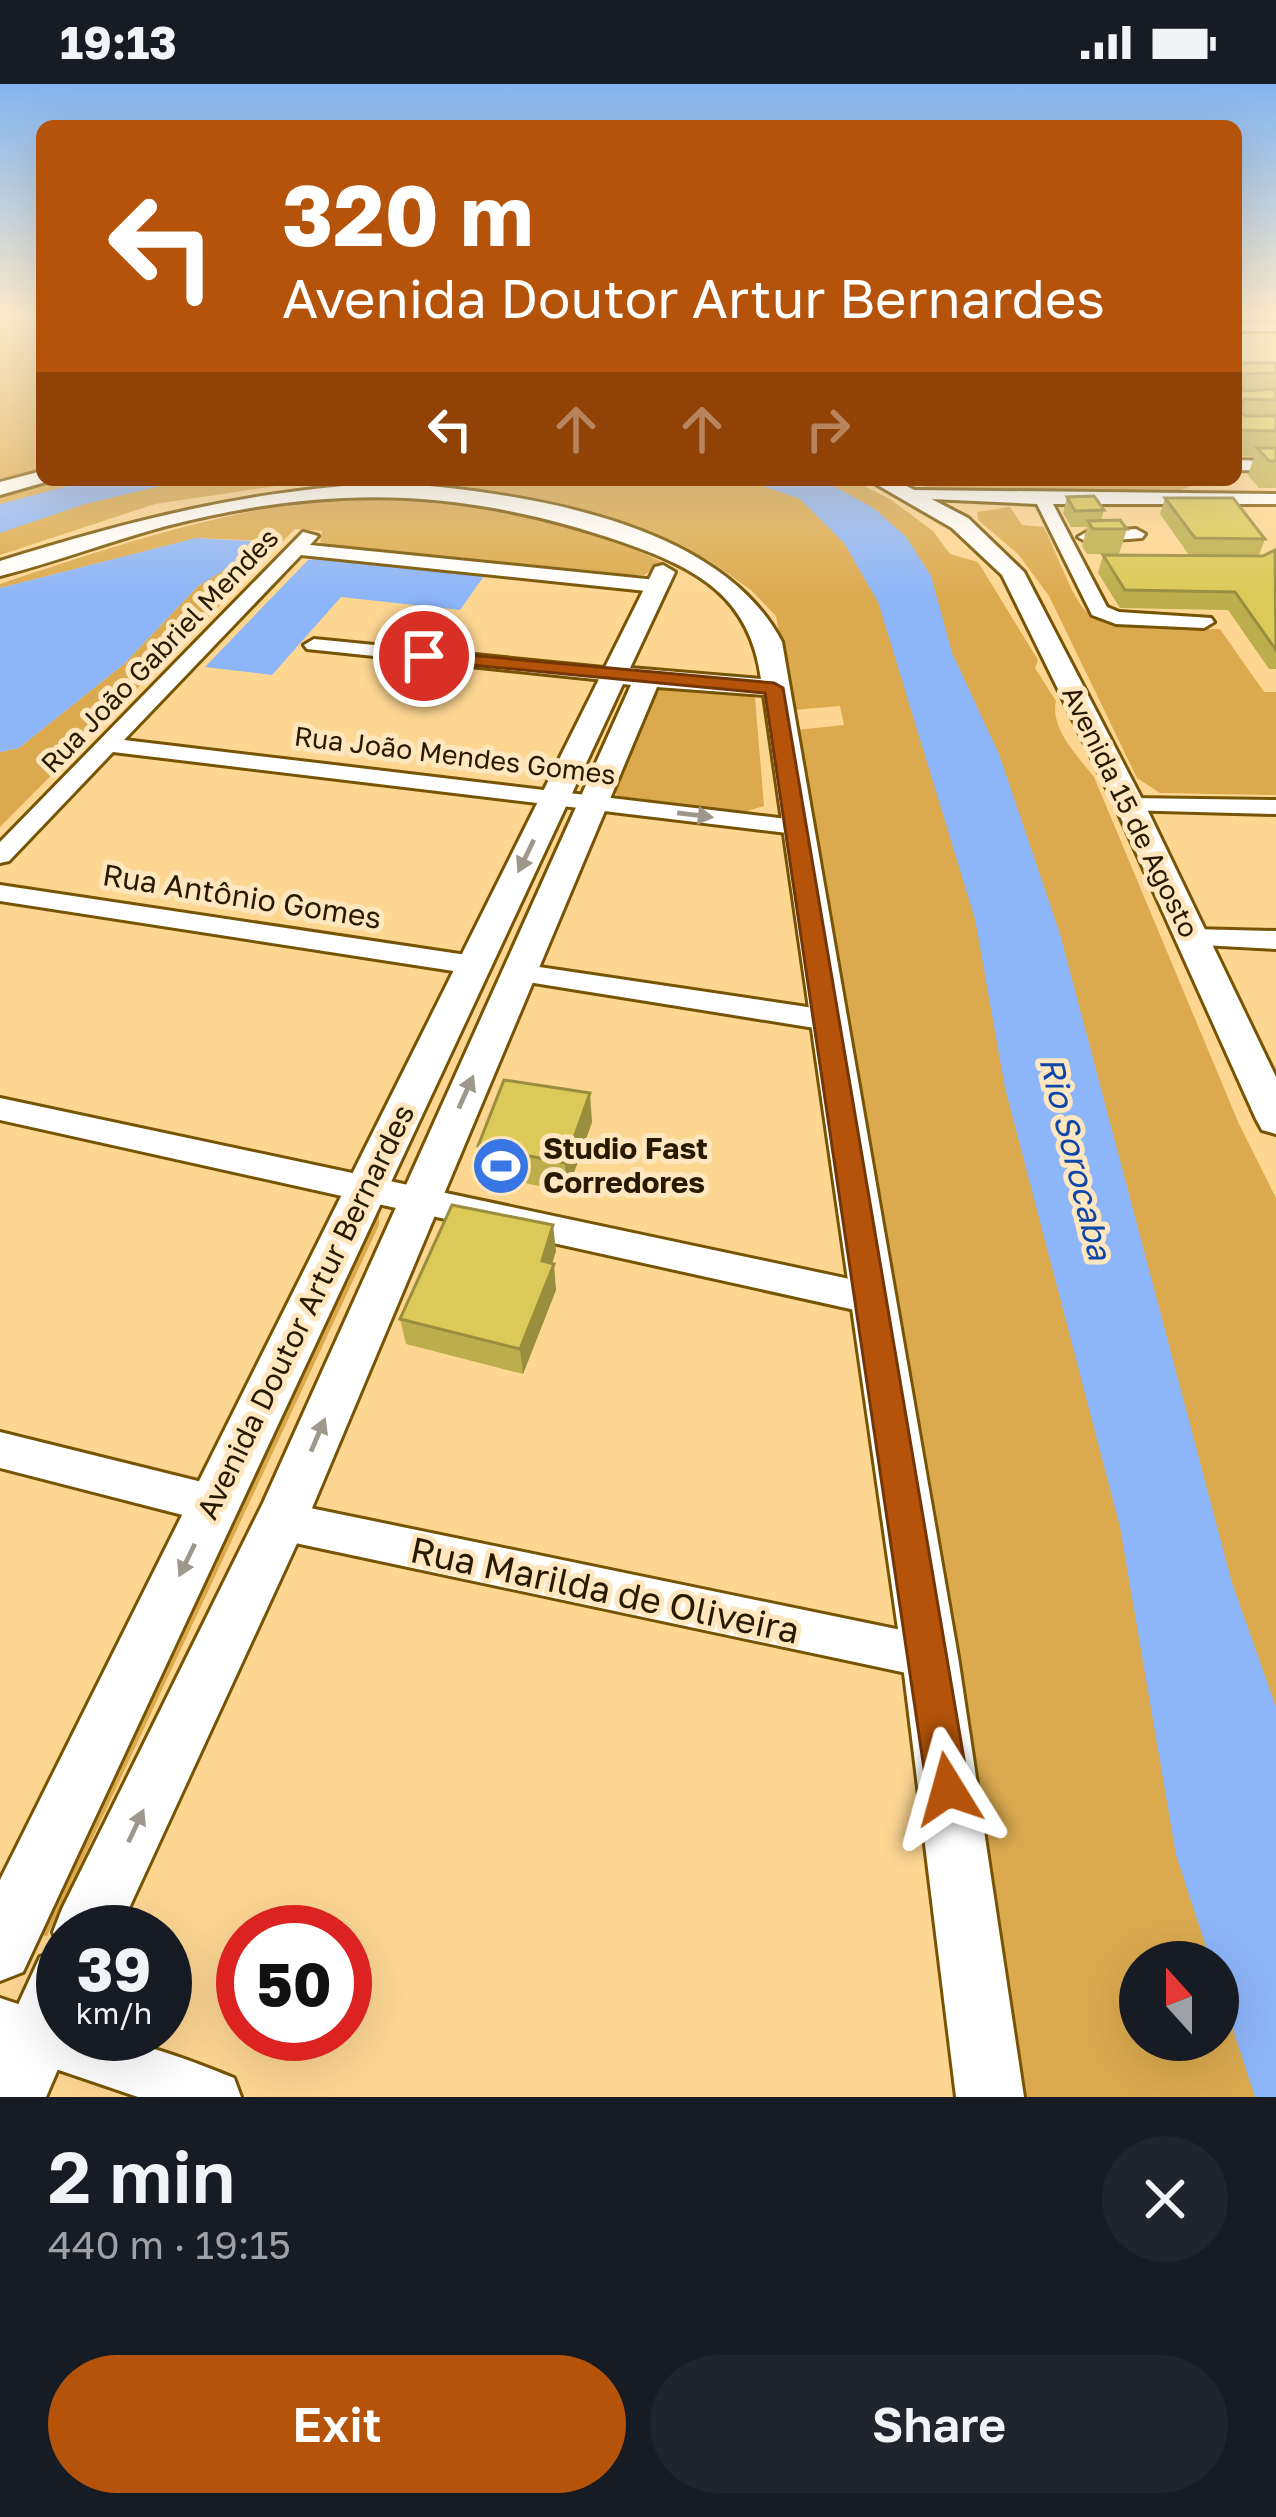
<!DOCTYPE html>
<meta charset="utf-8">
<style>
body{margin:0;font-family:"Golos Text",sans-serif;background:#20242c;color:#f1f3f6;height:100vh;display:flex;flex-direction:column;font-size:45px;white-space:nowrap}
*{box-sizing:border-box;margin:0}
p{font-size:39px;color:#9ea1a6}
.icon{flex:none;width:66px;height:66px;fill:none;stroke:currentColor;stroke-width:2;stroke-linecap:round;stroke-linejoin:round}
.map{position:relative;height:2013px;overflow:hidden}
.sheet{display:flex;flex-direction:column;background:#171b24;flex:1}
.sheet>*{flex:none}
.top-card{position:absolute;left:36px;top:36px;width:1206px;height:366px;border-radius:18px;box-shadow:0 12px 48px #0002;background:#b45309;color:#fff;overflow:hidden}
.needle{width:78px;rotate:339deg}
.tools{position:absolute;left:1119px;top:1857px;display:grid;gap:24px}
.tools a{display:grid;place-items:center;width:120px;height:120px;border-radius:50%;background:#171b24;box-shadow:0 12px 48px #0002;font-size:60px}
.speed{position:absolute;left:36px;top:1821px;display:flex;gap:24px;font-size:60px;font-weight:700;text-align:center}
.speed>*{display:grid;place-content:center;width:156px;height:156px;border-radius:50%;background:#171b24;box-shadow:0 12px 48px #0002;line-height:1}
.speed small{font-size:30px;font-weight:400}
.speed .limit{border:18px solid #d22;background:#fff;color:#111}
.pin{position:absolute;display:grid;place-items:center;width:102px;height:102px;color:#fff;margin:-51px;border:6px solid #fff;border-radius:50%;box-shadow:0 3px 12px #0007}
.me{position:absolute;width:132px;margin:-66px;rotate:352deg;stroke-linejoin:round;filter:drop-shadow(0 0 9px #0008)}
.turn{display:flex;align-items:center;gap:42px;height:252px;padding:0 48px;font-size:54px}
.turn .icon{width:156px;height:156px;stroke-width:2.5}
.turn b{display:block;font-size:84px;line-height:102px}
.lanes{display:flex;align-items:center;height:114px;padding:0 48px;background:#0003;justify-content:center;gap:60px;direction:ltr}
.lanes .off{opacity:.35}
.round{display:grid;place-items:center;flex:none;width:126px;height:126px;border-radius:63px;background:#20242c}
.overview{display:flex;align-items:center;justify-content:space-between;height:204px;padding:0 48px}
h1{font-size:72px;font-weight:600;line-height:90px}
.cta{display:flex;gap:24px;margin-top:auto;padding:24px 48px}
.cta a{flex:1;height:138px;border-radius:72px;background:#b45309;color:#fff;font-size:48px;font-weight:600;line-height:138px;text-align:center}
.cta a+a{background:#20242c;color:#f1f3f6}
.status{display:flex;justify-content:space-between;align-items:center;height:84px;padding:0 60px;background:#171b24;direction:ltr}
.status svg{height:33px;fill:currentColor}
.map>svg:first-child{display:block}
.green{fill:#dbaa4f;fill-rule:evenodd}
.water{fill:#8db5f9}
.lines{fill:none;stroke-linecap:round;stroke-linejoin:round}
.minor-casing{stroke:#765403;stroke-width:6}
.major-casing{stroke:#765403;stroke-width:6}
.minor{fill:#fff;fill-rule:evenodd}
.major{fill:#fff;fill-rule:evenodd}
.wall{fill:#bcae4c}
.shaded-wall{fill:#998d3e}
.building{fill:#dbca58;stroke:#998d3e;stroke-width:3}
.oneway{fill:#9e988c}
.route{fill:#b45309;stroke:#753606;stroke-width:3}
.labels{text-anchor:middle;stroke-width:10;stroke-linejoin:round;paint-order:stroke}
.far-street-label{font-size:27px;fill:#281a00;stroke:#fee6bf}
.street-label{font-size:30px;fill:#281a00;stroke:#fee6bf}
.poi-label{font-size:30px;font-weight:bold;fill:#281a00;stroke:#fee6bf;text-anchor:start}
.water-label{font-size:33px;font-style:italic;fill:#0e47a7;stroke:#fee6bf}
.near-street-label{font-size:36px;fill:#281a00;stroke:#fee6bf}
</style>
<div class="status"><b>19:13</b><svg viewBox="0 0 49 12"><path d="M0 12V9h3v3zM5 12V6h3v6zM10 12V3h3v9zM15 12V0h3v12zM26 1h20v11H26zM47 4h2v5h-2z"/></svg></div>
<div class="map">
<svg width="1276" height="2013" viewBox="0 0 1276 2013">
<rect width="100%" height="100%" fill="#fdd692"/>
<!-- green -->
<g class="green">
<polygon points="0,231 42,231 42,387 0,399"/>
<polygon points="59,396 317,396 155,420 0,471 0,413"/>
<path d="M425,396H852L890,415L933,447L950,470L978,478L1038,576L1035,584L1056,617C1050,645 1078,672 1094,693L1239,1040L1276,1114V2013H1022L934,1417L796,646L844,641L840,622L793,626L776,532L751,506L710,477L523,414ZM1140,1878H1218V1956H1140Z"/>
<polygon points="896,396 1189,396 1194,401 1176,408 950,408"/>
<path d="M388,412C484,420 578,436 664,479L644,491H634L325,460L320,458L322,447L295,445L241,500L223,499L212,509L229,512L0,743V668L19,664L124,580L198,502L270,457L196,454L0,504V500C128,457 252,415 388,412Z"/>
<path d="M1010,423L1022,441L1044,443C1054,462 1073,517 1087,528C1114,549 1187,545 1220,545L1264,608H1276V711L1160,709L1137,694L1049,512L1018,470L978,436L977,428Z"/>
<polygon points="664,601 749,606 755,614 764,722 744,728 618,712 614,708 654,607"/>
<polygon points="371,1129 379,1131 379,1141 47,1852 24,1848"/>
</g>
<!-- water -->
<g class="water">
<polygon points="90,396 186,396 85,420 0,449 0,420"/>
<polygon points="745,396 823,396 875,425 907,454 931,492 952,569 999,670 1060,850 1232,1499 1276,1623 1276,2013 1255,2013 1218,1900 1218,1878 1211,1878 1176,1771 1120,1443 1005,1004 975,835 878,518 844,459 800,415"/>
<polygon points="196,454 271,458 198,502 124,580 19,664 0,668 0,504"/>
<polygon points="308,476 315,475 484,492 460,526 341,513 272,591 205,583"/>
</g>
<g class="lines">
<!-- minor casing -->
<g class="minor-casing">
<g id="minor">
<rect x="1236" y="239" width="40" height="8"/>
<polygon points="1236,376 1276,377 1276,387 1236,386"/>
<polygon points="915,406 1276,410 1276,420 1053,420 1107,523 1119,528 1211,534 1214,538 1204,544 1116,540 1092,531 1037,420 909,414 907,411"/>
<polygon points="1136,445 1145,450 1142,454 1087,458 1078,453 1087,448"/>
<polygon points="303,448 318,452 310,461 656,496 665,502 656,508 301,471 124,656 796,736 808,743 796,750 113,668 9,777 0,779 0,758"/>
<polygon points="314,555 614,585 624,591 614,597 307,565 304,561"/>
<polygon points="1130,714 1276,716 1276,730 1122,726 1122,716"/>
<polygon points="0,801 473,872 487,881 473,890 0,817"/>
<polygon points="1192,845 1276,847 1276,865 1183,860 1179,854 1183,848"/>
<polygon points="519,880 827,926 841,936 827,946 509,895 505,889 509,883"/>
<polygon points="0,1014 873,1200 885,1205 890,1215 885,1225 873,1230 0,1036"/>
<polygon points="0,1348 214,1401 228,1407 234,1420 228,1433 214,1439 0,1384"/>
<polygon points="281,1418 930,1552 945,1558 951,1573 945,1588 930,1594 281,1456 267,1451 261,1437 267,1423"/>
<path d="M0,1914L63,1935V1950C122,1950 179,1972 234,1994L241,2013H138L0,1966Z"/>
</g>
</g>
<!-- major casing -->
<g class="major-casing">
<g id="major">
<polygon points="42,387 42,396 49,397 0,411 0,398"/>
<polygon points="869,396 895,396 968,434 1024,488 1145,721 1276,993 1276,1050 1262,1046 1256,1035 1115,721 1002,491 952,444"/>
<path d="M394,399C518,408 719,436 782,558L958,1573L1024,2013H956L902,1573L764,611L657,603L299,1455L118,1848H63V1950H73L46,2013H0V1960L40,1873L60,1865L53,1848L62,1825L263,1419L631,601L623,600L23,1888L0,1897V1796L655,483L663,481L675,488L630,584L761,595C750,512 697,484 622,458C462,403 330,400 166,442C110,457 56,478 0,492V477C131,436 257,404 394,399Z"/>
</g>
</g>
<!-- minor -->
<use href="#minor" class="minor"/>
<!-- major -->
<use href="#major" class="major"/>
</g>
<!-- wall -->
<g class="wall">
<polygon points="1236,279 1276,279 1276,404 1259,404 1248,391 1254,373 1236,372"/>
<polygon points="1067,413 1104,426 1101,437 1127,445 1119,470 1087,470 1082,462 1087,443 1071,443 1063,429"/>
<polygon points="1165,414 1265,455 1259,471 1189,471 1160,430"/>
<polygon points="1276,467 1276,585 1269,585 1228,526 1120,524 1098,489 1103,471 1263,472"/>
<polygon points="592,1038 567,1108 482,1090 478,1062"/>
<polygon points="556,1167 552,1180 556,1206 523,1290 406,1260 400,1235"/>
</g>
<!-- shaded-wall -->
<g class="shaded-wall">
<polygon points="590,1009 592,1038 567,1108 565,1079"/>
<polygon points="553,1141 556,1167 545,1203 542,1177"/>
<polygon points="554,1180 556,1206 523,1290 520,1265"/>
</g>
<!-- building -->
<g class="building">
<polygon points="1236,279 1276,279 1276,289 1244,290 1239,294 1244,307 1276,305 1276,316 1244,315 1240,328 1245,332 1276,332 1276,347 1236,346"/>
<polygon points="1257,364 1276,364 1276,377 1269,377"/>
<polygon points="1094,412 1104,426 1075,427 1067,413"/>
<polygon points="1165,414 1233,414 1265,455 1195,454"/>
<polygon points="1120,436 1127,445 1093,445 1088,437"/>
<polygon points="1275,466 1276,566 1235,508 1125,506 1103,471 1263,472"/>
<polygon points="504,996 590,1009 565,1079 478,1062"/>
<polygon points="452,1121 553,1141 542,1177 554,1180 520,1265 400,1235"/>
</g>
<!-- one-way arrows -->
<defs><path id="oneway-solid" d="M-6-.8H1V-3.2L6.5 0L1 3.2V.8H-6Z" transform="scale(3)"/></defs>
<g class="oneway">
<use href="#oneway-solid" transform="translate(695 731) rotate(7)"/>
<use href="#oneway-solid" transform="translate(526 772) rotate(116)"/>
<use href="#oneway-solid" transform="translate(466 1008) rotate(-66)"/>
<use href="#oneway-solid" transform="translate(318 1351) rotate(-67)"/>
<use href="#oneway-solid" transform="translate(187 1476) rotate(116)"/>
<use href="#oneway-solid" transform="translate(136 1742) rotate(-65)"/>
</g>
<!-- sky -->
<linearGradient id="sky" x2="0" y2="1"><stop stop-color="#83b4ef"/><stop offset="0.45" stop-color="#feedce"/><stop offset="1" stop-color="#feedce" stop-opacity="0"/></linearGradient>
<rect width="1276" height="513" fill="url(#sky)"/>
<!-- route -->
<polygon class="route" points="424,567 774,599 783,604 969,1705 963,1720 948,1726 933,1720 927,1705 765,609 418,576 415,572"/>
<!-- icons -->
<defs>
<g id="stadium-disc" transform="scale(3)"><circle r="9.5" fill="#3876e5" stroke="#fee6bf"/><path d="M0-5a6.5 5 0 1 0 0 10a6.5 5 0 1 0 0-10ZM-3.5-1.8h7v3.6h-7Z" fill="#fff"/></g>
</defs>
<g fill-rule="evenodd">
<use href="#stadium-disc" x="501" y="1082"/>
</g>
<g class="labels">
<!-- far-street labels -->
<g class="far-street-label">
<text transform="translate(160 567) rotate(-46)" y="9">Rua João Gabriel Mendes</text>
<text transform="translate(455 672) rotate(7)" y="9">Rua João Mendes Gomes</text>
<text transform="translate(1130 728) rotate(64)" y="9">Avenida 15 de Agosto</text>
</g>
<!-- street labels -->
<g class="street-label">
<text transform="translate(242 813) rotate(9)" y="10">Rua Antônio Gomes</text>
<text transform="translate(306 1228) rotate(-64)" y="10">Avenida Doutor Artur Bernardes</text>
</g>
<!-- poi labels -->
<g class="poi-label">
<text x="543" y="1075">Studio Fast<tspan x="543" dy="34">Corredores</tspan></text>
</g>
<!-- water labels -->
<g class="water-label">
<text transform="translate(1076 1074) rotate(76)" y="12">Rio Sorocaba</text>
</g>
<!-- near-street labels -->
<g class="near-street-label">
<text transform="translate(605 1506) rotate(12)" y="13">Rua Marilda de Oliveira</text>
</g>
</g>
</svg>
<div class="tools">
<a><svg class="needle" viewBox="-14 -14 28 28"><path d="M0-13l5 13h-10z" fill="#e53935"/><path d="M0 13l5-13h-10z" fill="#9ea1a6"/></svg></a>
</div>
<div class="speed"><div>39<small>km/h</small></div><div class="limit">50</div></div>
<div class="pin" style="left:424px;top:572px;background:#d93025"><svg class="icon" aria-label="arrive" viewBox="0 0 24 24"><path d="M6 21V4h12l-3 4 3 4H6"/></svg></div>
<svg class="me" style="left:948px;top:1705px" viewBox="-20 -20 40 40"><path d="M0-17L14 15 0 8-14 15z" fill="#b45309" stroke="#fff" stroke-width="4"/></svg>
<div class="top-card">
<div class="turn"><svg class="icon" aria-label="left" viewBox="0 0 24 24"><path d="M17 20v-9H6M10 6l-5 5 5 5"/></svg><div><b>320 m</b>Avenida Doutor Artur Bernardes</div></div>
<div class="lanes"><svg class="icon" aria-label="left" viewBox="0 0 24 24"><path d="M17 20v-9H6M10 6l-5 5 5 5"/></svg><svg class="icon off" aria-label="ahead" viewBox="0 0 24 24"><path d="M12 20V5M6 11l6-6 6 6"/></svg><svg class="icon off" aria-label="ahead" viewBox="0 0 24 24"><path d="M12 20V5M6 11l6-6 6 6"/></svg><svg class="icon off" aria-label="right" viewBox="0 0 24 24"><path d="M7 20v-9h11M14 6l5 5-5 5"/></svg></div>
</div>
</div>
<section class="sheet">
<div class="overview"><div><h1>2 min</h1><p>440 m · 19:15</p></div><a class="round"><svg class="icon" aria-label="close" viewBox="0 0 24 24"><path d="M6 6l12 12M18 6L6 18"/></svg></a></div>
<div class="cta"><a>Exit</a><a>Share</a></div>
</section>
